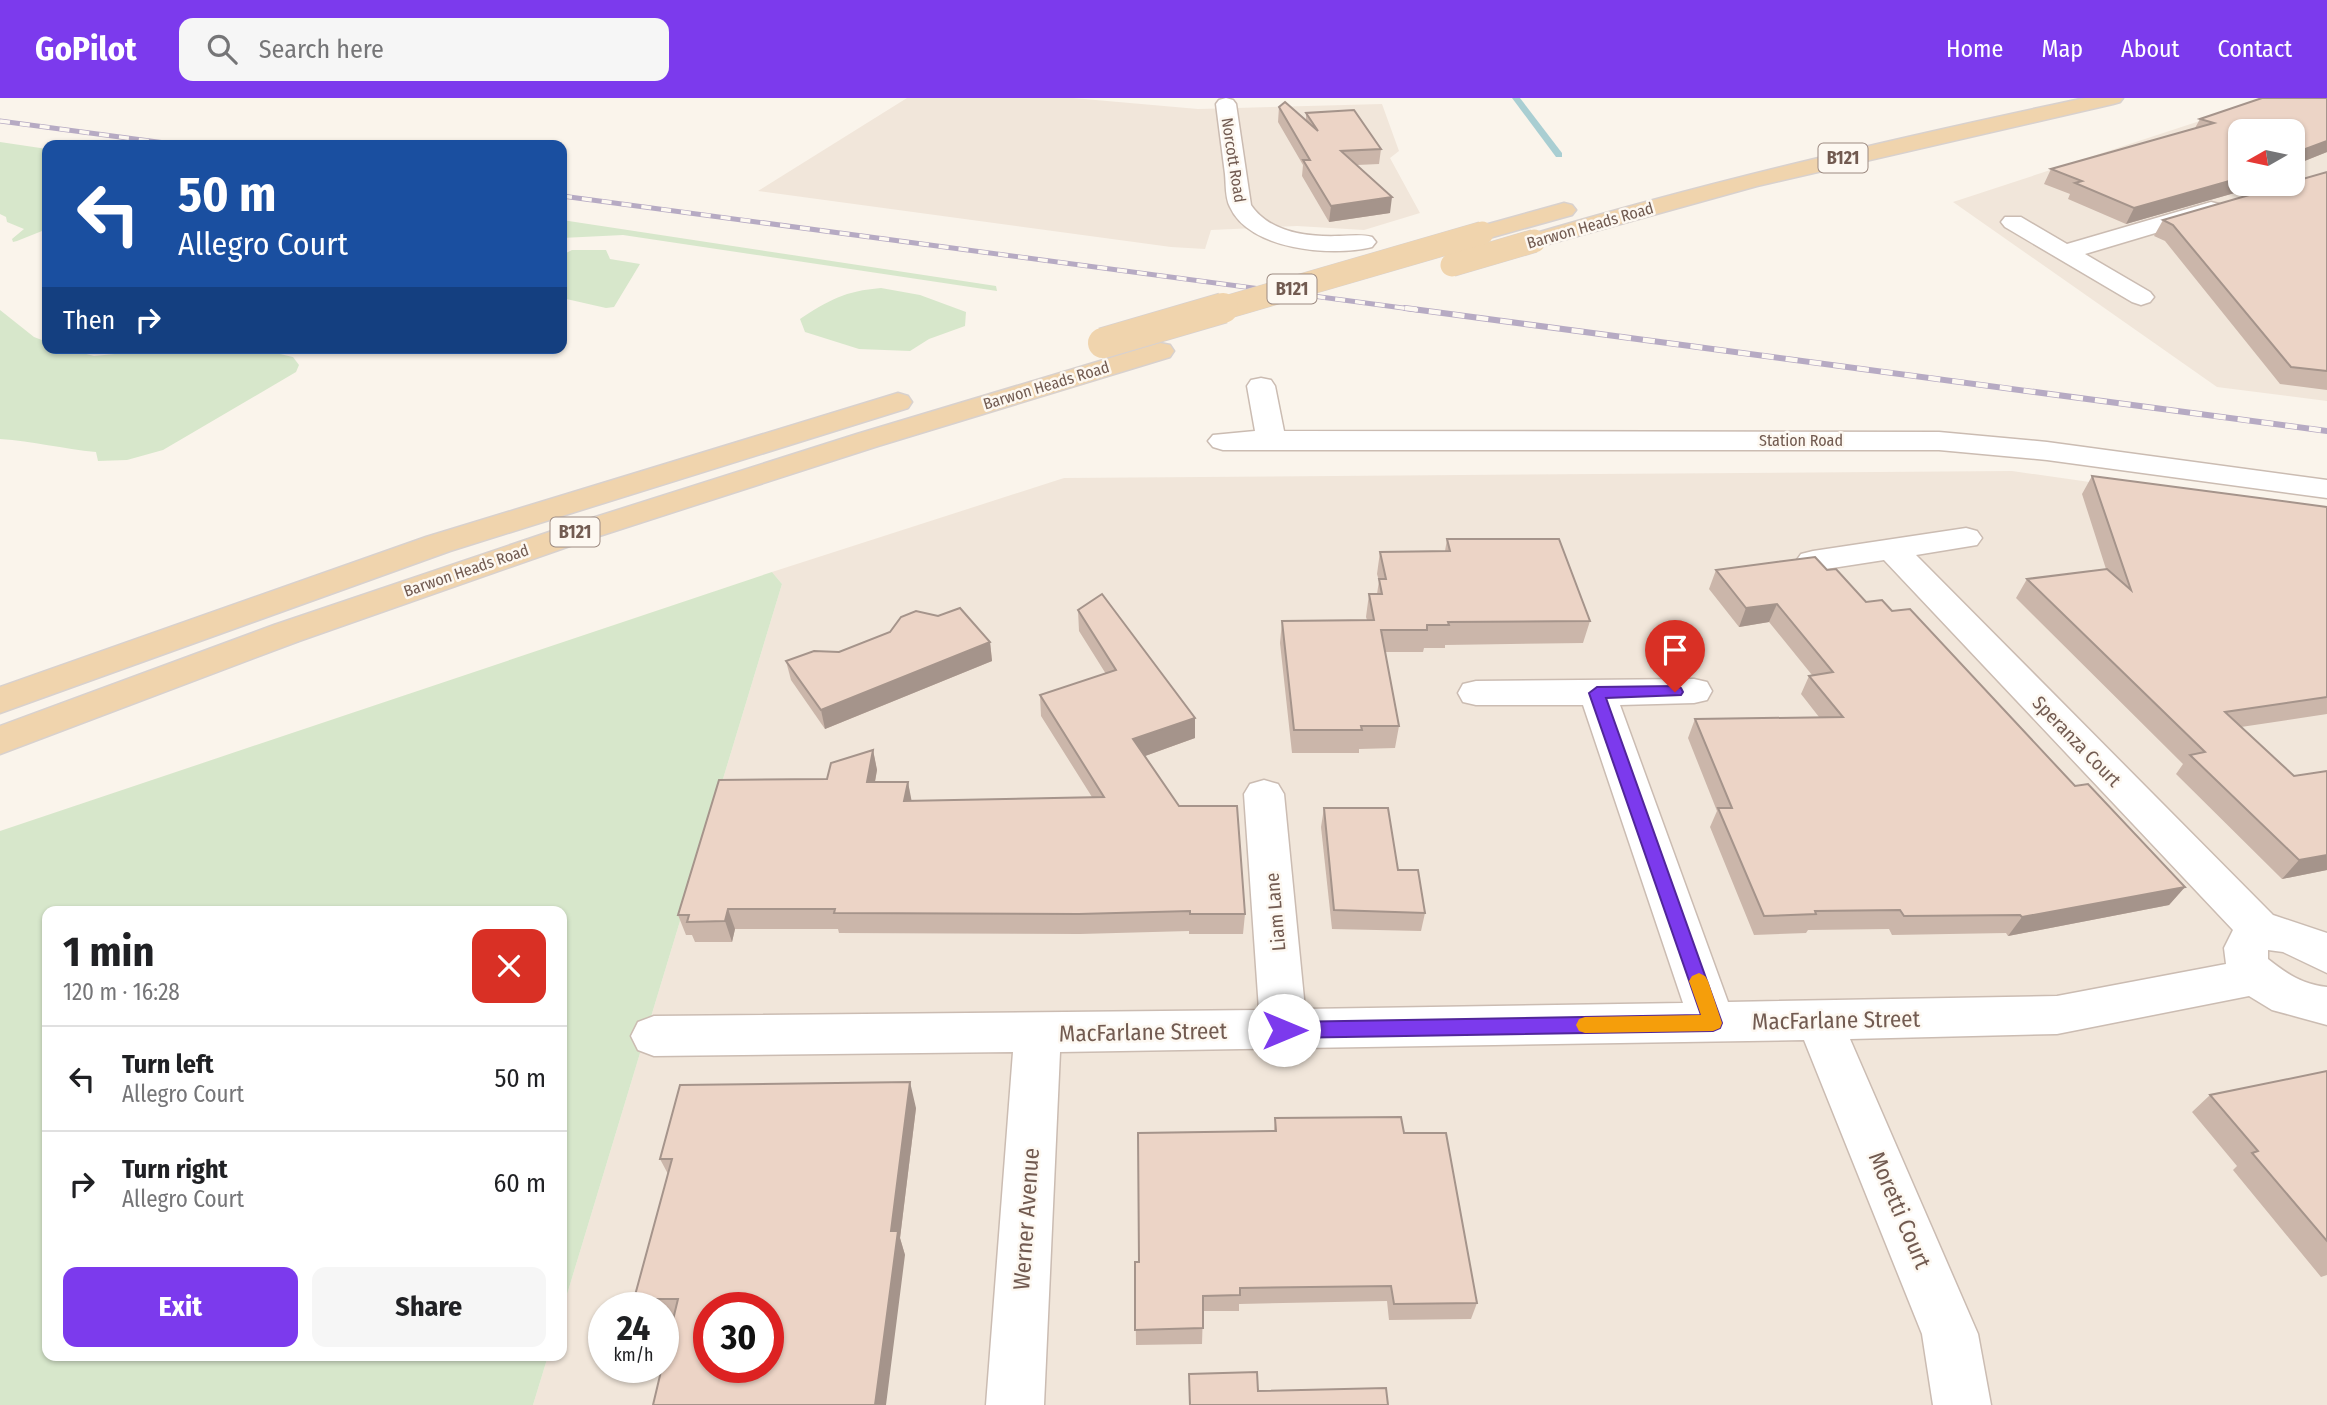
<!DOCTYPE html>
<meta charset="utf-8">
<style>
body{margin:0;font-family:"Fira Sans Condensed",sans-serif;background:#f6f6f6;color:#202124;height:100vh;display:flex;flex-direction:column;font-size:26px;white-space:nowrap}
*{box-sizing:border-box;margin:0}
p{font-size:23px;color:#757577}
.icon{flex:none;width:38px;height:38px;fill:none;stroke:currentColor;stroke-width:2;stroke-linecap:round;stroke-linejoin:round}
.map{position:relative;flex:1;overflow:hidden}
.drawer{position:absolute;left:42px;top:808px;width:525px;height:455px;display:flex;flex-direction:column;background:#fff;border-radius:14px;box-shadow:0 2px 5px #0004}
.drawer>*{flex:none}
.hud{position:absolute;left:42px;top:42px;width:525px;height:214px;border-radius:14px;box-shadow:0 2px 5px #0004;background:#1a4fa0;color:#fff;overflow:hidden}
.needle{width:46px;rotate:261deg}
.controls{position:absolute;left:2228px;top:21px;display:grid;gap:14px}
.controls a{display:grid;place-items:center;width:77px;height:77px;border-radius:14px;background:#fff;box-shadow:0 2px 5px #0004;font-size:35px}
.speed{position:absolute;left:588px;top:1194px;display:flex;gap:14px;font-size:35px;font-weight:700;text-align:center}
.speed>*{display:grid;place-content:center;width:91px;height:91px;border-radius:50%;background:#fff;box-shadow:0 2px 5px #0004;line-height:1}
.speed small{font-size:18px;font-weight:400}
.speed .limit{border:10px solid #d22;background:#fff;color:#111}
.pin{position:absolute;display:grid;place-items:center;width:60px;height:60px;color:#fff;margin:-72px -30px;border-radius:50% 50% 50% 0;rotate:-45deg;box-shadow:0 0 7px #0007}
.pin .icon{rotate:45deg}
.me{position:absolute;width:77px;margin:-38px;rotate:90deg;stroke-linejoin:round;filter:drop-shadow(0 0 5px #0008)}
.turn{display:flex;align-items:center;gap:24px;height:147px;padding:0 21px;font-size:32px}
.turn .icon{width:91px;height:91px;stroke-width:2.5}
.turn b{display:block;font-size:49px;line-height:60px}
.then{display:flex;align-items:center;height:66px;padding:0 21px;background:#0003;gap:14px;font-size:26px}
.round{display:grid;place-items:center;flex:none;width:74px;height:74px;border-radius:14px;background:#f6f6f6}
.overview{display:flex;align-items:center;justify-content:space-between;height:119px;padding:0 21px}
h1{font-size:42px;font-weight:700;line-height:52px}
.cta{display:flex;gap:14px;margin-top:auto;padding:14px 21px}
.cta a{flex:1;height:80px;border-radius:14px;background:#7c3aed;color:#fff;font-size:28px;font-weight:700;line-height:80px;text-align:center}
.cta a+a{background:#f6f6f6;color:#202124}
ul{padding:0;list-style:none}
li{display:flex;align-items:center;gap:21px;height:105px;padding:0 21px;border-top:2px solid #e0e0e0}
li div{flex:1}
li b{display:block;font-size:26px}
li em{font-style:normal}
header{display:flex;align-items:center;gap:42px;box-sizing:border-box;height:98px;padding:0 35px;background:#7c3aed;color:#fff}
header strong{font-size:33px}
nav{display:flex;gap:38px;margin-inline-start:auto;font-size:24px}
.search{width:490px;height:63px;background:#f6f6f6;display:flex;align-items:center;gap:18px;box-sizing:border-box;padding:0 24px;border-radius:14px;color:#757577;font-size:26px}
.map>svg:first-child{display:block}
.residential{fill:#f1e6da;fill-rule:evenodd}
.green{fill:#d7e7cb}
.lines{fill:none;stroke-linecap:round;stroke-linejoin:round}
.stream{fill:#a9ced2;fill-rule:evenodd}
.minor-casing{stroke:#cbbcb2;stroke-width:3}
.primary-casing{stroke:#d8d1ce;stroke-width:3}
.minor{fill:#fff;fill-rule:evenodd}
.primary{fill:#f0d4ad;fill-rule:evenodd}
.rail-far1-casing{stroke:#b6aac3;stroke-width:5}
.rail-casing{stroke:#b6aac3;stroke-width:6}
.rail-far1{stroke:#fdf8f1;stroke-width:3.5;stroke-dasharray:10;stroke-linecap:butt}
.rail{stroke:#fdf8f1;stroke-width:4.5;stroke-dasharray:12;stroke-linecap:butt}
.primary-bridge-far1-casing{stroke:#d8d1ce;stroke-width:24;stroke-linecap:butt}
.primary-bridge-casing{stroke:#d8d1ce;stroke-width:32;stroke-linecap:butt}
.primary-bridge-far1{stroke:#f0d4ad;stroke-width:23}
.primary-bridge{stroke:#f0d4ad;stroke-width:30}
.wall{fill:#cbb6aa}
.shaded-wall{fill:#a5948b}
.building{fill:#ecd4c6;stroke:#a5948b;stroke-width:2;fill-rule:evenodd}
.route{fill:#7c3aed;stroke:#51269a;stroke-width:2}
.slow{fill:#f59e0b}
.labels{text-anchor:middle;stroke-width:5;stroke-linejoin:round;paint-order:stroke}
.far-street-label{font-size:16px;fill:#725b51;stroke:#fdf8f1}
.shield{fill:#fdf8f1;stroke:#9c8a81;stroke-width:2}
.shield-label{font-size:18px;font-weight:bold;fill:#725b51}
.street-label{font-size:19px;fill:#725b51;stroke:#fdf8f1}
.near-street-label{font-size:23px;fill:#725b51;stroke:#fdf8f1}
</style>
<header>
<strong>GoPilot</strong>
<div class="search"><svg class="icon" aria-label="search" viewBox="0 0 24 24"><circle cx="10" cy="10" r="6"/><path d="M15 15l6 6"/></svg>Search here</div>
<nav><a>Home</a><a>Map</a><a>About</a><a>Contact</a></nav>
</header>
<div class="map">
<svg width="2327" height="1307" viewBox="0 0 2327 1307">
<rect width="100%" height="100%" fill="#faf4eb"/>
<!-- residential -->
<g class="residential">
<polygon points="907,0 1073,0 1198,11 1382,6 1399,53 1390,60 1420,115 1364,132 1297,128 1211,132 1205,151 1171,149 758,93"/>
<path d="M2270,0H2327V303L2217,289L1953,104ZM2240,33H2292V86H2240Z"/>
<path d="M2012,373L2327,418V1307H533L548,1258H562V1213L782,486L772,474L1064,380ZM604,1209H663V1269H604ZM709,1209H768V1269H709Z"/>
</g>
<!-- green -->
<g class="green">
<polygon points="0,44 47,51 47,131 17,143 13,144 12,141 24,131 7,124 6,119 0,116"/>
<polygon points="562,122 996,188 997,193 623,137 562,140"/>
<polygon points="572,152 606,152 610,161 640,166 614,209 606,210 562,200 562,157"/>
<path d="M881,190L920,197L966,214L965,228L929,241L910,253L859,251L805,234L800,221C829,202 845,193 881,190Z"/>
<path d="M0,212L34,239L47,244V250H63L94,258L166,251L214,250L271,254L293,259L299,267L296,274L163,352L127,362L98,363L96,354C63,351 33,343 0,341Z"/>
<polygon points="772,474 782,486 562,1213 562,814 47,814 47,1258 548,1258 533,1307 0,1307 0,733"/>
</g>
<g class="lines">
<!-- stream -->
<polygon class="stream" points="1512,0 1520,0 1562,55 1562,59 1556,59"/>
<!-- minor casing -->
<g class="minor-casing">
<g id="minor">
<path d="M1226,0L1233,2L1236,6L1251,107C1270,135 1308,139 1339,138C1350,138 1361,136 1372,139L1376,144L1372,149C1332,159 1249,152 1230,109C1225,100 1226,86 1225,76C1222,53 1219,29 1216,6L1219,2Z"/>
<polygon points="2211,104 2219,106 2223,111 2219,116 2085,156 2150,194 2154,199 2150,204 2141,207 2132,204 2005,129 2001,124 2005,119 2021,119 2067,146"/>
<polygon points="1261,280 1271,282 1275,288 1284,333 1939,334 2047,344 2327,382 2327,400 2047,362 1939,352 1223,352 1213,349 1208,343 1213,337 1255,333 1247,288 1251,282"/>
<path d="M1966,430L1977,433L1982,440L1977,447L1916,457L2273,817L2327,835V875L2283,854L2268,852V861C2287,876 2302,886 2327,889V927L2272,912L2249,898L2057,936L1850,941L1978,1236L1991,1307H1933L1922,1236L1804,942L1060,954L1044,1307H986L1013,954L654,958L638,952L631,938L638,924L654,918L1259,912L1244,696L1250,686L1264,682L1278,686L1284,696L1305,911L1683,905L1583,607H1476L1463,604L1458,595L1463,586L1476,583L1694,581L1707,584L1712,593L1707,602L1694,605L1620,607L1728,904L2057,898L2226,866L2224,850L2233,832L1884,462L1813,473L1801,470L1796,463L1801,456L1813,453Z"/>
</g>
</g>
<!-- primary casing -->
<g class="primary-casing">
<g id="primary">
<path d="M2085,0H2123L2120,4L2113,6L1757,88L1534,150L1526,148L1522,143L1526,138C1710,83 1897,40 2085,0Z"/>
<polygon points="1564,105 1572,107 1576,112 1572,117 1482,142 1474,140 1470,135 1474,130"/>
<polygon points="1160,245 1170,247 1174,253 1170,259 878,348 587,442 299,543 0,656 0,628 274,527 564,429 857,336"/>
<polygon points="898,295 908,298 912,304 908,310 450,453 0,615 0,589 426,439"/>
</g>
</g>
<!-- minor -->
<use href="#minor" class="minor"/>
<!-- primary -->
<use href="#primary" class="primary"/>
<!-- rail-far1 casing -->
<g class="rail-far1-casing">
<g id="rail-far1">
<polyline points="0,23 180,47"/>
<polyline points="562,98 1418,212"/>
</g>
</g>
<!-- rail casing -->
<g class="rail-casing">
<polyline id="rail" points="1405,210 2327,333"/>
</g>
<!-- rail-far1 -->
<use href="#rail-far1" class="rail-far1"/>
<!-- rail -->
<use href="#rail" class="rail"/>
<!-- primary-bridge-far1 casing -->
<g class="primary-bridge-far1-casing">
<g id="primary-bridge-far1">
<polyline points="1452,167 1534,143"/>
<polyline points="1217,212 1482,135"/>
</g>
</g>
<!-- primary-bridge casing -->
<g class="primary-bridge-casing">
<polyline id="primary-bridge" points="1103,245 1223,210"/>
</g>
<!-- primary-bridge-far1 -->
<use href="#primary-bridge-far1" class="primary-bridge-far1"/>
<!-- primary-bridge -->
<use href="#primary-bridge" class="primary-bridge"/>
</g>
<!-- wall -->
<g class="wall">
<polygon points="2327,0 2327,54 2292,68 2240,86 2249,86 2240,89 2238,94 2126,126 2068,101 2070,96 2044,86 2051,71 2195,30 2200,21"/>
<polygon points="1279,9 1306,22 1306,15 1381,51 1379,66 1357,67 1390,115 1329,124 1302,78 1303,67 1278,24"/>
<polygon points="2327,74 2327,292 2280,286 2165,143 2154,138 2163,122"/>
<polygon points="2092,378 2327,409 2327,616 2241,629 2294,678 2327,673 2327,772 2282,781 2176,676 2183,666 2016,500 2027,481 2106,471 2082,396"/>
<polygon points="1447,441 1590,523 1583,545 1445,547 1445,550 1424,550 1423,554 1385,554 1399,628 1395,650 1359,651 1359,655 1292,655 1280,545 1282,523 1367,522 1366,519 1369,496 1377,496 1379,483 1377,476 1380,454 1445,453"/>
<polygon points="1716,472 1827,472 1866,504 1892,513 2075,688 2185,789 2169,807 2008,838 2006,835 1892,837 1889,831 1808,832 1806,835 1754,837 1710,729 1717,713 1688,640 1695,621 1819,619 1801,596 1809,578 1812,577 1769,524 1739,529 1709,491"/>
<polygon points="1078,512 1195,640 1145,658 1245,816 1243,836 1189,836 1189,833 1080,836 839,835 838,831 735,831 732,844 695,844 692,837 686,837 678,817 827,681 873,652 877,672 875,684 908,684 911,703 1092,699 1041,618 1040,597 1106,576 1079,533"/>
<polygon points="990,544 992,563 825,631 791,582 786,563 839,554"/>
<polygon points="1324,710 1398,772 1425,815 1421,833 1332,831 1321,729"/>
<polygon points="2327,973 2327,1177 2321,1179 2233,1072 2237,1068 2192,1014 2210,997"/>
<polygon points="916,1010 900,1140 905,1157 673,1223 663,1224 663,1209 640,1209 634,1201 668,1076 660,1061"/>
<polygon points="1275,1020 1404,1035 1477,1205 1471,1221 1389,1222 1387,1203 1239,1206 1239,1213 1203,1213 1202,1246 1136,1247 1135,1164 1139,1164 1274,1033"/>
</g>
<!-- shaded-wall -->
<g class="shaded-wall">
<polygon points="2327,43 2327,54 2292,68 2292,56"/>
<polygon points="2240,77 2240,86 2249,86 2240,89 2238,94 2126,126 2134,110"/>
<polygon points="1392,99 1390,115 1329,124 1331,108"/>
<polygon points="1777,506 1769,524 1739,529 1746,510"/>
<polygon points="990,544 992,563 825,631 821,612"/>
<polygon points="1195,620 1195,640 1134,662 1133,641"/>
<polygon points="873,652 877,672 871,705 867,684"/>
<polygon points="908,684 912,705 904,703"/>
<polygon points="2327,757 2327,772 2282,781 2299,762"/>
<polygon points="2185,789 2169,807 2008,838 2022,819"/>
<polygon points="728,811 735,831 732,844 725,823"/>
<polygon points="910,984 916,1010 900,1140 905,1157 886,1307 875,1307 891,1133"/>
</g>
<!-- building -->
<g class="building">
<polygon points="2262,0 2327,0 2327,43 2292,56 2292,33 2240,33 2240,77 2237,79 2240,78 2240,80 2134,110 2075,85 2082,83 2051,71 2214,25 2200,21"/>
<polygon points="1285,4 1318,33 1306,15 1354,12 1381,51 1341,53 1392,99 1331,108 1303,62 1310,62 1279,9"/>
<polygon points="2327,74 2327,273 2291,269 2173,127 2163,122 2287,86 2292,86 2292,84"/>
<polygon points="2092,378 2327,409 2327,599 2225,614 2294,678 2327,673 2327,757 2299,762 2190,657 2205,654 2027,481 2107,471 2131,492"/>
<polygon points="1447,441 1559,441 1590,523 1448,524 1449,527 1427,527 1427,532 1381,532 1399,628 1361,628 1362,632 1294,632 1282,523 1374,522 1369,496 1382,496 1379,481 1386,481 1380,454 1450,453"/>
<polygon points="1815,459 1827,472 1836,471 1866,504 1882,502 1892,513 1910,511 2075,688 2088,686 2185,789 2022,819 2020,817 1904,818 1900,812 1815,813 1816,816 1764,818 1718,710 1732,710 1695,621 1843,619 1809,578 1833,574 1777,506 1746,510 1716,472"/>
<polygon points="1102,496 1195,620 1133,641 1179,708 1237,708 1245,816 1190,816 1190,813 1079,816 834,815 835,811 728,811 725,823 687,824 689,817 678,817 719,682 827,681 831,665 873,652 867,684 908,684 904,703 1104,699 1040,597 1116,572 1078,512"/>
<polygon points="960,510 990,544 821,612 786,563 814,553 839,554 890,534 901,519 916,513 938,518"/>
<polygon points="1324,710 1388,710 1398,772 1418,772 1425,815 1334,812"/>
<polygon points="2327,973 2327,1143 2252,1055 2258,1053 2210,997"/>
<path d="M910,984L891,1133H898L875,1307H653L662,1269H663V1263L678,1201H634L672,1061H660L680,987ZM709,1209H768V1269H709Z"/>
<polygon points="1401,1019 1404,1035 1446,1035 1477,1205 1394,1206 1391,1188 1240,1190 1240,1197 1203,1198 1203,1230 1135,1232 1135,1164 1139,1164 1138,1035 1276,1033 1275,1020"/>
<polygon points="1257,1274 1258,1293 1386,1290 1388,1307 1190,1307 1189,1276"/>
</g>
<!-- route -->
<polygon class="route" points="1675,588 1681,590 1683,594 1681,597 1606,600 1722,925 1720,930 1713,933 1284,940 1277,938 1274,932 1277,926 1284,924 1701,917 1589,595 1597,589"/>
<!-- slow -->
<polygon class="slow" points="1699,875 1705,878 1708,883 1722,925 1720,930 1713,933 1585,935 1579,933 1576,927 1579,921 1585,919 1701,917 1689,883 1692,878"/>
<g class="labels">
<!-- far-street labels -->
<g class="far-street-label">
<text transform="translate(1234 62) rotate(81)" y="6">Norcott Road</text>
<text transform="translate(1590 127) rotate(-16)" y="6">Barwon Heads Road</text>
<text transform="translate(1046 287) rotate(-17)" y="6">Barwon Heads Road</text>
<text x="1801" y="348">Station Road</text>
<text transform="translate(466 472) rotate(-19)" y="6">Barwon Heads Road</text>
</g>
<!-- shield labels -->
<g class="shield">
<rect x="1818.5" y="45.5" width="49" height="29" rx="5"/>
<rect x="1267.5" y="176.5" width="49" height="29" rx="5"/>
<rect x="550.5" y="419.5" width="49" height="29" rx="5"/>
</g>
<g class="shield-label">
<text x="1843" y="66">B121</text>
<text x="1292" y="197">B121</text>
<text x="575" y="440">B121</text>
</g>
<!-- street labels -->
<g class="street-label">
<text transform="translate(2077 643) rotate(46)" y="7">Speranza Court</text>
<text transform="translate(1275 814) rotate(-95)" y="7">Liam Lane</text>
</g>
<!-- near-street labels -->
<g class="near-street-label">
<text transform="translate(1836 922) rotate(-1)" y="8">MacFarlane Street</text>
<text transform="translate(1143 934) rotate(-1)" y="8">MacFarlane Street</text>
<text transform="translate(1900 1112) rotate(67)" y="8">Moretti Court</text>
<text transform="translate(1026 1121) rotate(-86)" y="8">Werner Avenue</text>
</g>
</g>
</svg>
<div class="controls">
<a><svg class="needle" viewBox="-14 -14 28 28"><path d="M0-13l5 13h-10z" fill="#e53935"/><path d="M0 13l5-13h-10z" fill="#757577"/></svg></a>
</div>
<div class="speed"><div>24<small>km/h</small></div><div class="limit">30</div></div>
<div class="pin" style="left:1675px;top:594px;background:#d93025"><svg class="icon" aria-label="arrive" viewBox="0 0 24 24"><path d="M6 21V4h12l-3 4 3 4H6"/></svg></div>
<svg class="me" style="left:1284px;top:932px" viewBox="-20 -20 40 40"><circle r="19" fill="#fff"/><path d="M0-13L10 11 0 6-10 11z" fill="#7c3aed"/></svg>
<div class="hud">
<div class="turn"><svg class="icon" aria-label="left" viewBox="0 0 24 24"><path d="M17 20v-9H6M10 6l-5 5 5 5"/></svg><div><b>50 m</b>Allegro Court</div></div>
<div class="then">Then<svg class="icon" aria-label="right" viewBox="0 0 24 24"><path d="M7 20v-9h11M14 6l5 5-5 5"/></svg></div>
</div>
<section class="drawer">
<div class="overview"><div><h1>1 min</h1><p>120 m · 16:28</p></div><a class="round" style="background:#d93025;color:#fff"><svg class="icon" aria-label="close" viewBox="0 0 24 24"><path d="M6 6l12 12M18 6L6 18"/></svg></a></div>
<ul>
<li><svg class="icon" aria-label="left" viewBox="0 0 24 24"><path d="M17 20v-9H6M10 6l-5 5 5 5"/></svg><div><b>Turn left</b><p>Allegro Court</p></div><em>50 m</em></li>
<li><svg class="icon" aria-label="right" viewBox="0 0 24 24"><path d="M7 20v-9h11M14 6l5 5-5 5"/></svg><div><b>Turn right</b><p>Allegro Court</p></div><em>60 m</em></li>
</ul>
<div class="cta"><a>Exit</a><a>Share</a></div>
</section>
</div>
